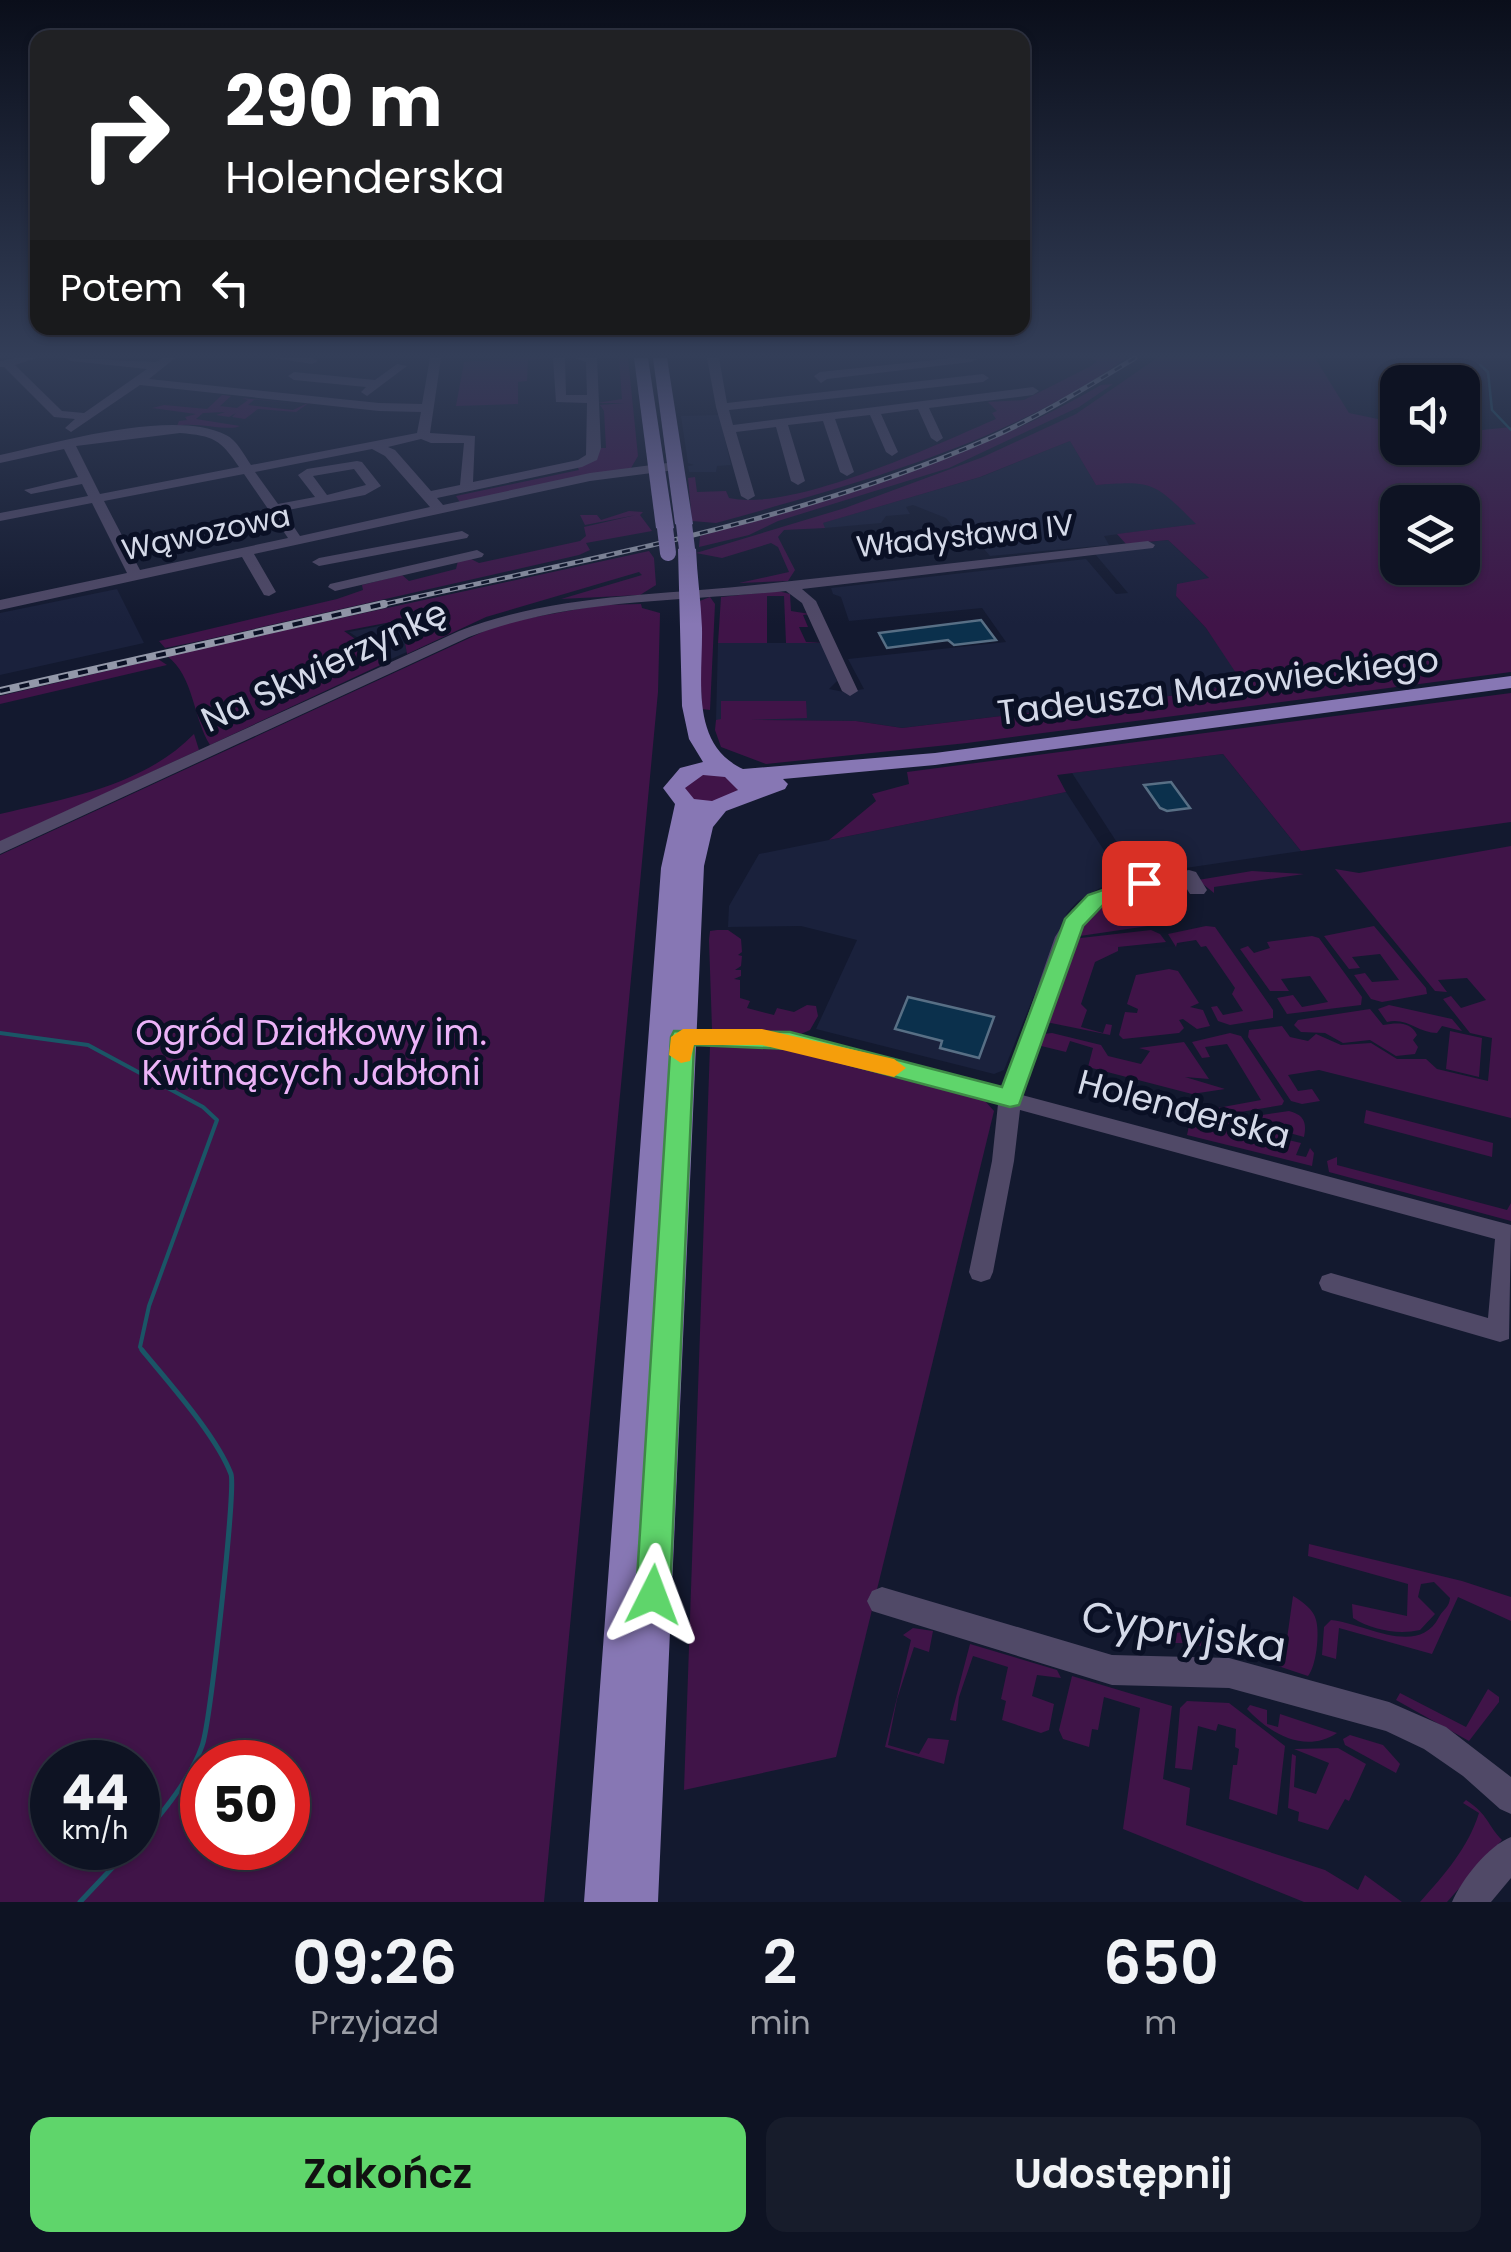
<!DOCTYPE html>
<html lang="pl">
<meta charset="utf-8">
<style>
body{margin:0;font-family:Poppins,sans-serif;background:#171c2b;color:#f1f3f6;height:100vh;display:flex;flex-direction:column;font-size:38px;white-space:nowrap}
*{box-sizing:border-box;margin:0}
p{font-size:32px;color:#9b9ea6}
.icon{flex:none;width:55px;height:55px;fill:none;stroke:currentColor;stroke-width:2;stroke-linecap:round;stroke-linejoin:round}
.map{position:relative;height:1902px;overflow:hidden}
.details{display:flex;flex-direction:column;background:#0e1323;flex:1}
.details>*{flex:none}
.banner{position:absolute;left:30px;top:30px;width:1000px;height:305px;border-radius:20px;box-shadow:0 2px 8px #0004,0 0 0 2px #2e3241;background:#202124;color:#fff;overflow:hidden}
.tools{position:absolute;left:1380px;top:365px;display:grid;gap:20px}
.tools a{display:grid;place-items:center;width:100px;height:100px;border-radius:20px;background:#0e1323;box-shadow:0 2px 8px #0004,0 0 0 2px #2e3241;font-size:50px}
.speed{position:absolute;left:30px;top:1740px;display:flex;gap:20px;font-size:50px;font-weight:700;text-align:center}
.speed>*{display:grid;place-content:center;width:130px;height:130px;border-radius:50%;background:#0e1323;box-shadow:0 2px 8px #0004,0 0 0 2px #2e3241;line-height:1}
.speed small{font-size:25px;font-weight:400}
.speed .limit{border:15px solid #d22;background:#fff;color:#111}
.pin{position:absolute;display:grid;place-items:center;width:85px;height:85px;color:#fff;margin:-42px;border-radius:20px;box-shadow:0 5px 15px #0006}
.me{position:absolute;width:110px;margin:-55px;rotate:3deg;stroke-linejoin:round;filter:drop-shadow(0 0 8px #0008)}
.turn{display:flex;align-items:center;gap:35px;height:210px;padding:0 30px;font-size:45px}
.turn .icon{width:130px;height:130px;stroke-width:2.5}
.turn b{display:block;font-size:70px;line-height:85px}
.then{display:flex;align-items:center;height:95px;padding:0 30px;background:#0003;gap:20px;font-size:38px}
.eta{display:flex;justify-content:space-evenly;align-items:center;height:170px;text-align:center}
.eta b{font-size:60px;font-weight:600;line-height:70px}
.action{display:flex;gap:20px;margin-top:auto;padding:20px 30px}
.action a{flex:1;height:115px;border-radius:20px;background:#5fd56b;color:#111;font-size:40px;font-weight:600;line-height:115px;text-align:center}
.action a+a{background:#171c2b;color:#f1f3f6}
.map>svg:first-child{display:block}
.built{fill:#1a213c}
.green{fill:#401448;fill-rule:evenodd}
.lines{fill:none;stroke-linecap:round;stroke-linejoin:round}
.stream-far2{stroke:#1a5566;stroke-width:2.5}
.stream-far1{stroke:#1a5566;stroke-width:4}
.stream{stroke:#1a5566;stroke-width:5}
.building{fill:#0b304c;stroke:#586f85;stroke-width:2.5}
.minor{fill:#504967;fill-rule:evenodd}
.major{fill:#8777b4;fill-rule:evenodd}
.rail-far1-casing{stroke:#9398a9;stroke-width:5}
.rail-casing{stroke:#9398a9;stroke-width:8}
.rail-far1{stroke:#0a1025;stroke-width:2.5;stroke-dasharray:8;stroke-linecap:butt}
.rail{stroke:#0a1025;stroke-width:4;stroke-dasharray:10;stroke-linecap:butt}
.major-bridge{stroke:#8777b4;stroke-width:16}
.route{fill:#5fd56b;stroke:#3e8a46;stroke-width:2.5}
.slow{fill:#f59e0b}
.labels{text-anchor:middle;stroke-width:10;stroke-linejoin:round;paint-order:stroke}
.far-street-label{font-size:30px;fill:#d4d9e8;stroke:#0a1025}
.street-label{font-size:35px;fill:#d4d9e8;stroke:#0a1025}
.park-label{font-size:35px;fill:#ecb3f8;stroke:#0a1025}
.near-street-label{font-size:42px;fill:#d4d9e8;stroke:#0a1025}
</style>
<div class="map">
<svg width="1511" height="1902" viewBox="0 0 1511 1902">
<rect width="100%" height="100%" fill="#13192f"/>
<!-- built -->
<g class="built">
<polygon points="719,415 731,465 717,466 716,472 689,472 688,466 694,465 688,463 681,416"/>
<polygon points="1070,441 1096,485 1138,481 1150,485 1164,492 1197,524 1104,536 1109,545 990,556 973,536 962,537 946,518 913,505 906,507 910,514 886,516 881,523 825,528 822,523 981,477"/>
<polygon points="1168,540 1210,579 1176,596 1206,628 1237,672 1211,691 902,728 856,721 716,720 718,643 823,643 837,681 829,689 844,692 864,689 848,659 1006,642 982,608 849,621 841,597 833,594 831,588 1086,559 1116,594 1128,593 1095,554 1126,544"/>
<polygon points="117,589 144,643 0,675 0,613"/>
<polygon points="413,619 422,634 405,643 407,652 391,659 349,632"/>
<polygon points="1223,754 1301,851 1138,875 1072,773"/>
<polygon points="1066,792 1124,881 1100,888 1078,901 1067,913 1004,1070 994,1074 816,1029 857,940 801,926 728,927 729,906 759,854"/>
</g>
<!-- green -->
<g class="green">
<polygon points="518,358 551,358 528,360 527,381 518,382 518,404 456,406 464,362"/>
<polygon points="619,358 628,358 638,456 631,468 461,504 456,496 579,470 577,466 599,448 606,448 604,411 600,405 625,403 597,403 622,399"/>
<path d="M1091,358H1126C1007,444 856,484 716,523L692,521L688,478L695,477L697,492L726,491L729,498C793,512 933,446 996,419L992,413L997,411L988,402L1024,400L1091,366L1097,361Z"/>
<path d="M1157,358H1315L1349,413L1397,423L1398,448H1462L1463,432L1511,427V672L967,743L766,764L721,747L715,730L716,720L721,719V701H806L807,718L751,720L856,721L902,728L1211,691L1236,673L1206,628L1176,596L1177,584L1209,578L1168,540L1126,544L1117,534L1196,524C1155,483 1154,480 1096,485L1070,441L980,477L823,523L825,528L784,530L778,537L795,570L788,581L739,583L789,572L778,547L771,543L722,558L696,553L845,508L983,457L1076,414ZM1398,502H1462V568H1398Z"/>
<path d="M1113,384L1079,407L949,468L778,521L749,535L699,547L700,536C838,497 975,458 1101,385Z"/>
<path d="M222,395L231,396L220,406L237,408L248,400L242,398L298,404L255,399L248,405L293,410L310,402L296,412L258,409L245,419L232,417L236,413L229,417L216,415L225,412L203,413L196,419L240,426C229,432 195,421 177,426L179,421L187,420L185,417L196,414L152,408L164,405L207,409Z"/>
<polygon points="629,511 643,512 640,515 652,531 586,543 590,550 579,555 205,640 165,648 159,641 337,599 363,590 362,585 402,575 409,581 456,569 458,561 469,558 479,563 580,541 586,536 584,527 636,515 585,525 580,515 597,515 601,520"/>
<path d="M649,551L654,558L656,585L640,595L561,599L642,575L639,572L486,617L407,654L405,643L422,634L412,618L344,631L387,662L210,745C193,718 194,676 167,656Z"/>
<polygon points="778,591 790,594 791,611 810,614 803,615 808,627 799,627 806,642 823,643 786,643 784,596 767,596 767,643 718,643 721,597"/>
<polygon points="710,597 715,604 710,710 702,709 697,602"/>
<path d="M641,604L642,608L660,613L658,692L544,1902H0V855L502,623L600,605ZM52,1762H138V1848H52ZM202,1762H288V1848H202Z"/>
<polygon points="158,659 167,665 0,704 0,696"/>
<polygon points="1511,693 1511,822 1301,851 1223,754 1057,775 1066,792 829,840 876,801 872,794 909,784 907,772"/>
<path d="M194,734L199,750L0,842V814C68,798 143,786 194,734Z"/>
<polygon points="701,773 721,773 738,788 736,793 710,803 691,799 683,788"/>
<polygon points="1511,846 1511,1118 1319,1070 1288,1075 1298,1091 1312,1089 1320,1101 1302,1104 1291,1101 1248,1037 1249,1030 1282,1026 1290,1037 1308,1041 1316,1034 1341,1045 1371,1043 1397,1059 1426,1059 1437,1069 1488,1081 1492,1038 1470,1033 1443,999 1451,996 1461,1008 1486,1000 1467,978 1438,980 1447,992 1435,991 1335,869 1359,873"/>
<polygon points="1252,871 1304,874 1214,887 1214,893 1198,880"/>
<polygon points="1131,890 1135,896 1132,898 1148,926 1073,937 1087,914"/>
<polygon points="1206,926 1215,927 1273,1010 1273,1018 1230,1025 1218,1021 1211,1007 1217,1006 1223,1015 1243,1011 1232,994 1235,988 1206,946 1201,947 1196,940 1177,943 1176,947 1168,934"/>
<polygon points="1374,926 1426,988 1427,994 1382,1002 1371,999 1354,975 1365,973 1372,982 1399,980 1380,954 1352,957 1360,968 1349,969 1324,936"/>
<polygon points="717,930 728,930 741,939 742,952 738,955 742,956 741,966 735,970 741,970 741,976 734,979 740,980 740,998 750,1001 747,1008 774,1015 777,1008 794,1012 807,1005 816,1006 818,1016 810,1030 801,1034 712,1029 709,940 710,931"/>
<polygon points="1151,930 1160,934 1166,942 1118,947 1118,951 1095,962 1081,1004 1087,1010 1081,1027 1103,1033 1106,1024 1112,1025 1110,1035 1046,1022 1072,939"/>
<polygon points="1312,936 1319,938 1362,997 1361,1005 1287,1014 1277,998 1293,995 1302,1007 1328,1002 1310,976 1281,979 1289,991 1270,991 1240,949 1248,946 1254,953 1270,948 1267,942"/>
<polygon points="1169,969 1178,971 1199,1003 1190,1007 1203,1010 1210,1026 1197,1029 1183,1019 1179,1020 1184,1028 1179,1033 1123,1039 1119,1035 1125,1012 1137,1013 1138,1009 1127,1004 1136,975"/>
<path d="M1389,1005L1452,1019L1462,1031L1442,1026L1437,1033C1418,1033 1407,1017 1387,1022L1378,1009Z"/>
<path d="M1370,1009L1383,1025C1397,1023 1410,1021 1417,1035L1413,1040L1418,1047L1415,1054L1396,1056L1370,1040L1343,1043L1325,1033L1301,1032L1294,1025L1298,1020Z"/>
<polygon points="1450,1031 1482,1038 1479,1077 1446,1069"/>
<polygon points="1052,1033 1101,1045 1108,1056 1141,1064 1150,1051 1139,1048 1184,1042 1209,1079 1185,1077 1225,1089 1192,1094 1088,1067 1093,1048 1070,1041 1066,1052 1037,1045 1043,1034"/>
<polygon points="1230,1033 1241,1036 1284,1101 1282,1105 1216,1116 1212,1109 1261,1100 1227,1044 1205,1047 1210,1057 1202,1058 1192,1042"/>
<polygon points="710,1046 778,1046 985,1101 994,1111 836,1757 684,1790"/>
<polygon points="1366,1110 1493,1143 1492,1157 1364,1123"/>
<path d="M1289,1111C1304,1115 1307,1122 1304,1137L1286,1132L1284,1139L1301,1143L1296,1155L1306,1157L1310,1148L1314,1153L1312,1166L1187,1135L1189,1126Z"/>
<polygon points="1337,1157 1337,1165 1507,1210 1511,1203 1511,1221 1329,1172 1327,1161"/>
<path d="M1309,1544L1462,1581L1511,1597V1621L1458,1597L1432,1654L1339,1628L1336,1659L1322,1655L1324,1627L1331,1620C1364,1623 1418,1658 1439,1617C1444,1608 1449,1608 1450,1598L1434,1582L1421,1584L1418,1597L1435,1614L1420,1630C1398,1635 1372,1630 1353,1618L1352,1604L1407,1616L1408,1584L1308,1556Z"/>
<path d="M1293,1596C1302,1601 1314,1610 1316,1620C1320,1634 1316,1667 1308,1676L1275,1665L1276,1658L1284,1660Z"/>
<polygon points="913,1628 933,1631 929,1652 914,1647 897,1699 888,1745 919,1754 928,1738 949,1740 944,1764 885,1747 911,1640 903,1635"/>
<polygon points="1192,1632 1247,1649 1243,1657 1188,1643 1149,1643 1148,1638 1152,1634"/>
<polygon points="970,1644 1057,1670 1061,1678 1037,1675 1032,1696 1054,1704 1049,1730 1041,1733 1002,1720 1006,1701 1001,1699 1008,1667 973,1656 959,1697 956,1721 950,1720"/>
<polygon points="1072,1676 1172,1706 1163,1779 1190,1788 1186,1825 1325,1870 1358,1890 1365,1875 1402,1902 1304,1902 1123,1829 1140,1708 1104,1697 1098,1730 1092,1729 1089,1747 1063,1739 1059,1730"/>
<polygon points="1488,1689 1499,1697 1499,1702 1469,1741 1396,1700 1400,1693 1466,1727"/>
<polygon points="1187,1701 1229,1703 1285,1746 1277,1815 1229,1799 1233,1765 1237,1765 1239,1749 1235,1747 1236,1729 1218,1724 1216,1731 1198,1726 1192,1770 1175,1768 1180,1708"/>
<path d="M1250,1705L1267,1710V1724L1278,1727L1280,1714L1337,1733C1305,1754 1270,1734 1247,1709Z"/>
<polygon points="1350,1735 1383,1745 1400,1764 1396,1773 1345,1745 1343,1739"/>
<polygon points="1338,1748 1366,1764 1349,1801 1345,1799 1328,1830 1298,1821 1299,1812 1288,1808 1292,1754 1296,1756 1294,1787 1316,1794 1329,1763 1294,1749"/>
<path d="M1466,1800C1489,1815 1487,1825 1502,1840L1447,1902H1420C1444,1875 1468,1848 1479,1813L1463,1803Z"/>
</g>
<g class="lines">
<!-- stream-far2 -->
<polyline class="stream-far2" points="1480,365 1488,372 1492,410 1511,430"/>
<!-- stream-far1 -->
<polyline class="stream-far1" points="0,1033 88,1045 203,1107 217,1120 149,1306 140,1347 144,1353"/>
<!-- stream -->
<g class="stream">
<path d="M138,1840C162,1814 190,1780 202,1746C210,1724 236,1489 231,1474C216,1435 169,1383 142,1350"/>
<polyline points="80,1902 131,1848"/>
</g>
</g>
<!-- building -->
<g class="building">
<polygon points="981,620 996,640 954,645 948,640 887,648 879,633"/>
<polygon points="1171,782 1190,808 1167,811 1160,808 1144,785"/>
<polygon points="908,997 994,1017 979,1058 940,1048 942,1041 895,1029"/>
</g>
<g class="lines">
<!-- minor -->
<g class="minor">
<path d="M15,358H36L15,365L62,411L84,413L147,369L71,361L66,358L156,362L163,358H175L149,379L379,403L422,404L430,358H441L430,433L475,436L473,482L578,460L586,455L587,403L556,402L553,358H565L566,395H587L586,362L574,358H597L601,448L597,460L582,467L437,498L443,505L590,473L675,462L682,466L675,470L590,481L254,554L276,592L269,596L264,595L242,557L0,610V600L127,573L92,503L0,521V513L88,496L82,484L31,494L24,490L78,477L64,449L0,463V455C56,443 174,408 226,435C237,440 244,455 251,465L417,433L421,412L379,411L140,385L71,432L65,428L75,419L54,417L4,367H0V361ZM180,433C214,436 220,439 239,467L100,494L76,446ZM421,439L431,443H464L460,485L431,491L395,450L388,447ZM372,449L385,456L430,507L300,536L283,511L365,495L381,486L362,462L357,461L307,469L298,475L315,497L278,504L255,472ZM354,469L366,485L327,495L313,476ZM244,474L288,538L140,570L104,501Z"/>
<polygon points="274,358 312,358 318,361 312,364"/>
<polygon points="707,358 719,358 727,403 983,374 989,378 983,382 729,410 733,425 1033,387 1039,391 1033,395 929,408 943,438 937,442 931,438 918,409 881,414 898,452 892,456 886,452 870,415 835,419 854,472 847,476 840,472 823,421 788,425 805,481 798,485 791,481 776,427 736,432 755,496 748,500 741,496 716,407"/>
<polygon points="953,358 977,359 971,362 827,379 821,383 814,376 820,372"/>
<polygon points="397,364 407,366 367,396 361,392 366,387 294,380 288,376 294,372 375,380"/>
<polygon points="462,531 469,535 467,538 319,566 312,562 319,558"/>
<path d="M1148,541L1155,545L1153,548L802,589L816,601L858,691L850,696L842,691L802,603L786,591C680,602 570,598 469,637L0,854V841L459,631C552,595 647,596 745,586C879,572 1014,556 1148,541Z"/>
<polygon points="477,550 484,554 482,557 335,591 328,587 330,584"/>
<path d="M1189,870L1196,872L1207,890L1204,894H1190L1183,883C1137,891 1101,893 1075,937L1022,1095L1511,1225L1509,1339L1500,1342L1331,1293L1322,1290L1319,1283L1322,1276L1331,1273L1488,1318L1495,1239L1020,1110L1014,1161L993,1272L990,1279L981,1282L972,1279L969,1272L992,1161L998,1104L790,1047L669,1044L658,1037L669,1030L790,1033L1002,1089L1055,937L1072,910L1096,892L1123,882Z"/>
<polygon points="882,1587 1112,1655 1229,1658 1389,1702 1446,1727 1511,1777 1511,1814 1500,1809 1463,1776 1424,1749 1386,1731 1229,1688 1112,1685 872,1611 867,1601 872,1591"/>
<path d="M1511,1837V1878L1491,1902H1452C1462,1879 1488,1846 1511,1837Z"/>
</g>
<!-- major -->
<g class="major">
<polygon points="634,358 648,358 674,528 665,533 656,528"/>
<polygon points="653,358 667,358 693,524 684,529 675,524"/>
<path d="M687,544L696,549C697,575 701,602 702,628C703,677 689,744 743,769L935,753L1511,676V688L935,765L783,779L788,784L785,789L726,811L713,827L704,866L658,1902H584L661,868L675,804L663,788L680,768L703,762L689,739L682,706L678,549ZM703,775L725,777L738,790L712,801L694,799L685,788Z"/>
</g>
<!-- rail-far1 casing -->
<g class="rail-far1-casing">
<path id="rail-far1" d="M372,607C579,560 793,524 988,439C1040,416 1087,387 1135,358"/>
</g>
<!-- rail casing -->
<g class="rail-casing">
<polyline id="rail" points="0,691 384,604"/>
</g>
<!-- rail-far1 -->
<use href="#rail-far1" class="rail-far1"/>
<!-- rail -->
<use href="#rail" class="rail"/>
<!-- major-bridge -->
<g class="major-bridge">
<polyline points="684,524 687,549"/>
<polyline points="665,528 668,553"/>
</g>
</g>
<!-- sky -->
<linearGradient id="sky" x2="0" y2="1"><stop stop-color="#0a0e1a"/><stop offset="0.57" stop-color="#333e58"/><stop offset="1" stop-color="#333e58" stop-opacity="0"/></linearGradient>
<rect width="1511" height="624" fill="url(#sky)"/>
<!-- route -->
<polygon class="route" points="1144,876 1155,883 1152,887 1103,905 1083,926 1019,1105 1010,1107 790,1049 694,1045 670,1595 665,1606 653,1611 641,1606 636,1595 671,1037 674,1031 790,1032 1002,1087 1065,919 1088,895"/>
<!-- slow -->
<polygon class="slow" points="683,1029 762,1029 894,1059 906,1068 894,1077 762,1045 694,1045 690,1061 681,1063 669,1055 671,1037"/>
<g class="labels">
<!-- far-street labels -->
<g class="far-street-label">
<text transform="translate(206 533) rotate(-12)" y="10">Wąwozowa</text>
<text transform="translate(965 536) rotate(-6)" y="10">Władysława IV</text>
</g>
<!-- street labels -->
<g class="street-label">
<text transform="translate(324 666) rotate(-25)" y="12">Na Skwierzynkę</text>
<text transform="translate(1218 686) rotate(-7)" y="12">Tadeusza Mazowieckiego</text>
<text transform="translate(1184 1109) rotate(15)" y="12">Holenderska</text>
</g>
<!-- park labels -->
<g class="park-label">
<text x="311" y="1045">Ogród Działkowy im.<tspan x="311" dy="40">Kwitnących Jabłoni</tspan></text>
</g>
<!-- near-street labels -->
<g class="near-street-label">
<text transform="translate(1184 1631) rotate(9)" y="15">Cypryjska</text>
</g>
</g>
</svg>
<div class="tools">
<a><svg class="icon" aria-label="sound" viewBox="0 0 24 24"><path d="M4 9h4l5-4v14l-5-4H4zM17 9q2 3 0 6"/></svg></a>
<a><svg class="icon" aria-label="layers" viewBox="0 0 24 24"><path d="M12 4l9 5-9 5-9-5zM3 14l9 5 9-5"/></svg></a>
</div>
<div class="speed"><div>44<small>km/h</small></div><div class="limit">50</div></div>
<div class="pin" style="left:1144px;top:883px;background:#d93025"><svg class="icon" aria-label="arrive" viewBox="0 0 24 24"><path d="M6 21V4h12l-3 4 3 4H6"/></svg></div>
<svg class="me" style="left:653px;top:1595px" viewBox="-20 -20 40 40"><path d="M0-17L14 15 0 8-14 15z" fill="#5fd56b" stroke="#fff" stroke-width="4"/></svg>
<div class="banner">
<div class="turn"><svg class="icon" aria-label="right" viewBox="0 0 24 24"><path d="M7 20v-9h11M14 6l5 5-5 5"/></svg><div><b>290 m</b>Holenderska</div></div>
<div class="then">Potem<svg class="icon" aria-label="left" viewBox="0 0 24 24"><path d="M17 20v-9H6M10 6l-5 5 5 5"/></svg></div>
</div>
</div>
<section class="details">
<div class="eta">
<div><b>09:26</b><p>Przyjazd</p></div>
<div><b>2</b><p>min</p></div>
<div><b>650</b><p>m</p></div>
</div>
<div class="action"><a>Zakończ</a><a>Udostępnij</a></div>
</section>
